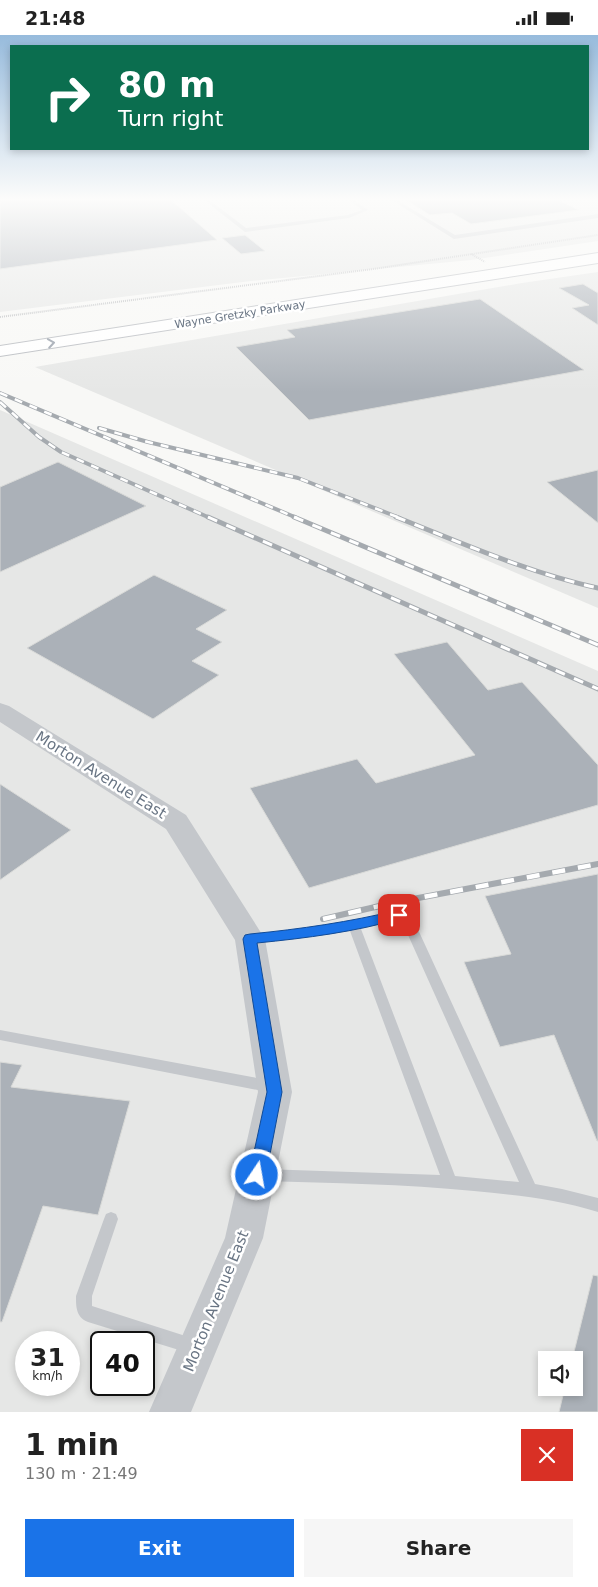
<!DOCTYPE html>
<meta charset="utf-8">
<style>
body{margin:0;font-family:"DejaVu Sans",sans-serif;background:#f6f6f6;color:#222;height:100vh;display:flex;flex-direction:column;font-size:19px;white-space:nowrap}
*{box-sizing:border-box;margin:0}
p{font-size:16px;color:#767676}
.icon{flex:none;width:28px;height:28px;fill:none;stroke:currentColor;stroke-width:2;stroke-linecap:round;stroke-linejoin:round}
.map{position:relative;height:1377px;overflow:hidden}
.panel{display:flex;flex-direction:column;background:#fff;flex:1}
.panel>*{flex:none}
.guide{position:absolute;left:10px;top:10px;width:579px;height:105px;border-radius:0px;box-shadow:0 2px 8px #0003;background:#0b6e4f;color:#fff;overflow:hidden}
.buttons{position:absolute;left:538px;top:1316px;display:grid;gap:10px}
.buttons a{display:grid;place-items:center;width:45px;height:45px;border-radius:0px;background:#fff;box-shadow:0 2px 8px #0003;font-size:25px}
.speed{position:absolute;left:15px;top:1296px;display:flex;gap:10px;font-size:25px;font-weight:700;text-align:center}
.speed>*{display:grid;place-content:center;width:65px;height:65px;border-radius:50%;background:#fff;box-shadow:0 2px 8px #0003;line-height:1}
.speed small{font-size:12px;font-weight:400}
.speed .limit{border:2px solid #111;border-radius:8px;background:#fff;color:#111}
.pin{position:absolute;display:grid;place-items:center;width:42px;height:42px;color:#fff;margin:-21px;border-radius:10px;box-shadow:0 2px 8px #0006}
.me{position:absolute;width:55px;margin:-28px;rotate:12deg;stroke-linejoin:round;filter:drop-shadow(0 0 4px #0008)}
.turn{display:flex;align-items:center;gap:18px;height:105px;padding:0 25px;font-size:22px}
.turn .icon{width:65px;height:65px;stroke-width:2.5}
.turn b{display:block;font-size:35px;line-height:42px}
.round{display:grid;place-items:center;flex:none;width:52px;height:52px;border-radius:0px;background:#f6f6f6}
.summary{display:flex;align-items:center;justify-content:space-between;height:85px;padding:0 25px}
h1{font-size:30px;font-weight:600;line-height:38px}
.action{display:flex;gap:10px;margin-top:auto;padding:10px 25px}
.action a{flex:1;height:58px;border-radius:0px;background:#1a73e8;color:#fff;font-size:20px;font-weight:600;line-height:58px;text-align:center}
.action a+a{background:#f6f6f6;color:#222}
.status{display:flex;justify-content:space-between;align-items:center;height:35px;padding:0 25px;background:#fff;direction:ltr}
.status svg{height:14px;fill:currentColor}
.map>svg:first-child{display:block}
.built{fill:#e6e7e6;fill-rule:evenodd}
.building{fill:#abb1b8;stroke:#d9dad8}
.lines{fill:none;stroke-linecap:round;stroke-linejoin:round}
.secondary-casing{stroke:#b7babf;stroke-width:2}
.path{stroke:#bcbec1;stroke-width:2;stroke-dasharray:1 1;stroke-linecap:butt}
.service{fill:#c4c7cb;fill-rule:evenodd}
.tertiary{fill:#c4c7cb;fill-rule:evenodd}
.secondary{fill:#fff;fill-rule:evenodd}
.rail-far2-casing{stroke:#a5aaaf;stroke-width:4}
.rail-far1-casing{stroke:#a5aaaf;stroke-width:5}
.rail-casing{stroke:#a5aaaf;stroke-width:6}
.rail-far2{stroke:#fff;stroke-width:2.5;stroke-dasharray:8;stroke-linecap:butt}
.rail-far1{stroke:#fff;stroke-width:3;stroke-dasharray:10;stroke-linecap:butt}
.rail{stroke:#fff;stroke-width:4.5;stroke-dasharray:13;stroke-linecap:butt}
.oneway{stroke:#969ea9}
.route{fill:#1a73e8;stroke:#114b97}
.labels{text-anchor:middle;stroke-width:5;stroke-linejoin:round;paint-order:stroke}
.far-street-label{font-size:11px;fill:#697584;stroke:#fff}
.near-street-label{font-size:15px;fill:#697584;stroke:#fff}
</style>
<div class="status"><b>21:48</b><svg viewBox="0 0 49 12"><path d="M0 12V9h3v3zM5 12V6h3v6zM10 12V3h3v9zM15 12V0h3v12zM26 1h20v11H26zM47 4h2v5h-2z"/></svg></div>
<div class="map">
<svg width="598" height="1377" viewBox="0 0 598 1377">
<rect width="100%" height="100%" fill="#f8f8f6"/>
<!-- built -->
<g class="built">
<polygon points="0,164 598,164 598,206 471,225 251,246 0,277"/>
<polygon points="598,237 598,573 35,332 522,248"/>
<path d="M0,375L598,636V1377H0ZM26,1308H69V1350H26ZM101,1308H144V1350H101ZM546,1325H574V1352H546Z"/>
</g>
<!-- building -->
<g class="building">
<polygon points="0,164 170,164 217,205 0,234"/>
<polygon points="404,164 556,164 579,175 471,189 452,178 430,180"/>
<polygon points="245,200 265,216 241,219 222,203"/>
<polygon points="583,249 598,258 598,290 572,273 589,270 559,253"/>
<polygon points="480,264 584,335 309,385 236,312 295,302 287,295"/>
<polygon points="58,427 146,471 0,537 0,452"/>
<polygon points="598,435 598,488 547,447"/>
<polygon points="154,540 227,575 196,594 222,607 192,626 219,640 153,684 27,613"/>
<polygon points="447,607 488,655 522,647 598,730 598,770 309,853 250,753 357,724 376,748 475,720 394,619"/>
<polygon points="0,749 71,795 0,845"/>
<polygon points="598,839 598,1106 597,1106 554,1000 500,1012 464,927 511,919 485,861"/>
<polygon points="0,1027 22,1030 11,1052 130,1066 98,1180 43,1171 2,1287 0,1287"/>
<polygon points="593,1240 598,1241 598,1377 559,1377 565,1352 574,1352 574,1325 572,1325"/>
</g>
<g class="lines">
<!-- secondary casing -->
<g class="secondary-casing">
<polygon id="secondary" points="598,218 598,228 0,321 0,311"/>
</g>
<!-- path -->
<g class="path">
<polyline points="471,219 485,227"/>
<polyline points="0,282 373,234 598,200"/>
</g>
<!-- service -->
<g class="service">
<polygon points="203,164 208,164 246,193 348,180 362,175 347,164 352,164 368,175 349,183 245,197"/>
<polygon points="390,164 395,164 455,200 598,179 598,183 454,204"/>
<path d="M399,876L403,877L415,888L535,1149L562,1154L598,1163V1177C557,1164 516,1160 474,1156C404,1149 333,1148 263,1146L258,1145L256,1140L258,1135L263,1134L440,1140L350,896L318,901L252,909L248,907L246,904L248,901L252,899C304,894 349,888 399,876ZM397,885L404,891L519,1147L455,1141L361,894Z"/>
<polygon points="0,995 268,1045 273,1047 275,1051 273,1055 268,1057 0,1005"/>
<path d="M111,1177L116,1179L118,1184L92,1261V1271L198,1305L200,1311L198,1317L192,1319L88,1287C76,1282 76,1272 76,1261L104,1184L106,1179Z"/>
</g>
<!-- tertiary -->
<polygon class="tertiary" points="0,668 9,671 186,780 265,904 292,1057 263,1203 191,1377 149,1377 225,1203 258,1057 235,905 166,794 0,687"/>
<!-- secondary -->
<use href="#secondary" class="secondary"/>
<!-- rail-far2 casing -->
<g class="rail-far2-casing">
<g id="rail-far2">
<polyline points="0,358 297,483"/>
<polyline points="0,367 39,402 61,417 210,483"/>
<polyline points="99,393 148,407 298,443 400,483"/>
</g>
</g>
<!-- rail-far1 casing -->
<g class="rail-far1-casing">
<g id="rail-far1">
<polyline points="208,482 598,654"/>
<polyline points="294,482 598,610"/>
<path d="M396,482C462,508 529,538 598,553"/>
</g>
</g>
<!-- rail casing -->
<g class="rail-casing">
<polyline id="rail" points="323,884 397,867 598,829"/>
</g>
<!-- rail-far2 -->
<use href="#rail-far2" class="rail-far2"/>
<!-- rail-far1 -->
<use href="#rail-far1" class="rail-far1"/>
<!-- rail -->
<use href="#rail" class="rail"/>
</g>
<!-- one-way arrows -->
<defs><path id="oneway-chevron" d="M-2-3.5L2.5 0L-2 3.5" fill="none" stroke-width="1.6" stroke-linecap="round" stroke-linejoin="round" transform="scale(1.25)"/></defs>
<use class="oneway" href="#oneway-chevron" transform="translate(51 308) rotate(-9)"/>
<!-- sky -->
<linearGradient id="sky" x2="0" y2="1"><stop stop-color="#97bbdc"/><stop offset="0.46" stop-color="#fcfcfb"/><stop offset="1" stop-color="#fcfcfb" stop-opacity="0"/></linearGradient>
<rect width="598" height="357" fill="url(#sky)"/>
<!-- route -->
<path class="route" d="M399,875L403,876L405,880L403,883C355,897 307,903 257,908L282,1057L266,1140L263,1145L257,1147L252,1145L249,1140L267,1057L243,904L245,900L250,899C301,894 349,887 399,875Z"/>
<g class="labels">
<!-- far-street labels -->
<g class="far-street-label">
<text transform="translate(240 279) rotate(-9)" y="4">Wayne Gretzky Parkway</text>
</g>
<!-- near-street labels -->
<g class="near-street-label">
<text transform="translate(101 740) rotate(32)" y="5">Morton Avenue East</text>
<text transform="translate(216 1266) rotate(-68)" y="5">Morton Avenue East</text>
</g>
</g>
</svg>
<div class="buttons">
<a><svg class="icon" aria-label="sound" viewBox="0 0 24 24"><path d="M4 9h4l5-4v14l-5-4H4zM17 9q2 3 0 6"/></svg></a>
</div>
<div class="speed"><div>31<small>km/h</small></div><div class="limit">40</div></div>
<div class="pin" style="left:399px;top:880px;background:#d93025"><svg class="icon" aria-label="arrive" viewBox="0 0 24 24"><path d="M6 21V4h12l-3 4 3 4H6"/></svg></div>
<svg class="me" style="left:257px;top:1140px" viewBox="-20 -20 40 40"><circle r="17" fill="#1a73e8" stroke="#fff" stroke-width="3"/><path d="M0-11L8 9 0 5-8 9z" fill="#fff"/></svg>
<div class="guide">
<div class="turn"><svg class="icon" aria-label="right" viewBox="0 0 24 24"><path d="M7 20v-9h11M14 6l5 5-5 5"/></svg><div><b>80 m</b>Turn right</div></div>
</div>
</div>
<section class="panel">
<div class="summary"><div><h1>1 min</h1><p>130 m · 21:49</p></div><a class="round" style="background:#d93025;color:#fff"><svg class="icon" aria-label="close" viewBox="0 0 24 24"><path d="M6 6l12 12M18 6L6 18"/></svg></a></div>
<div class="action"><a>Exit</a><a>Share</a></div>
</section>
